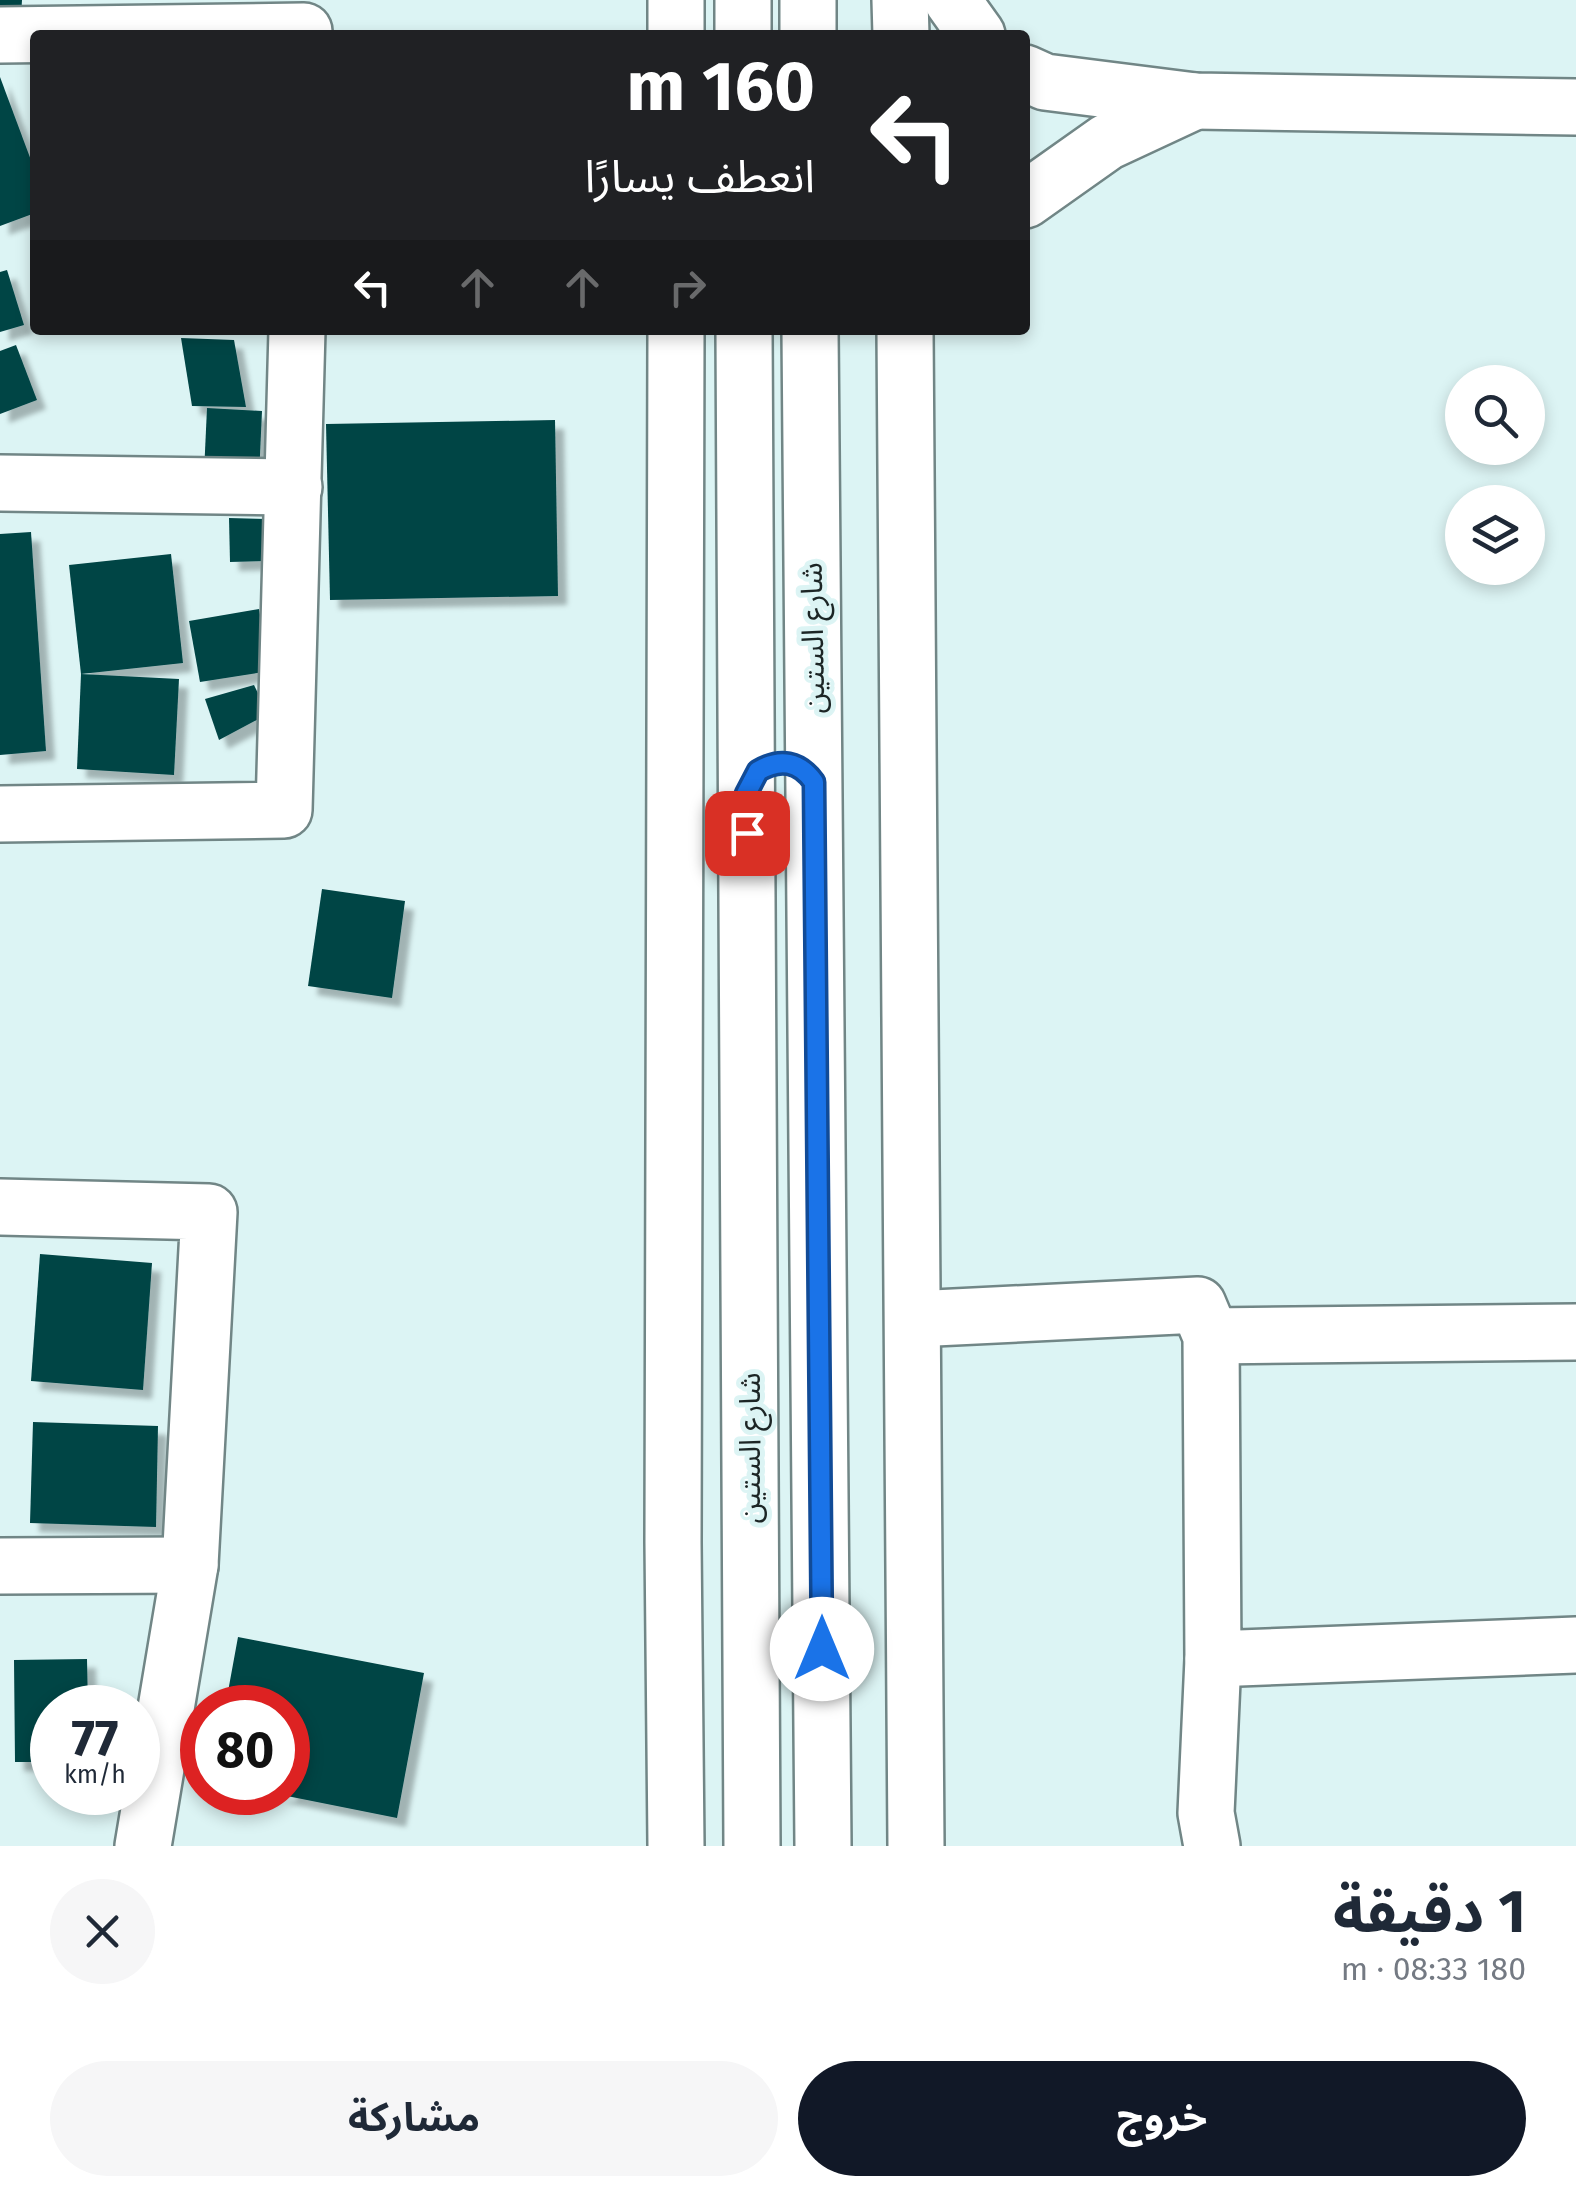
<!DOCTYPE html>
<html lang="ar">
<meta charset="utf-8">
<style>
body{margin:0;font-family:"Fira Sans","Noto Sans Arabic",sans-serif;background:#f6f6f7;color:#1f2937;direction:rtl;height:100vh;display:flex;flex-direction:column;font-size:38px;white-space:nowrap}
*{box-sizing:border-box;margin:0}
p{font-size:32px;color:#747a83}
.icon{flex:none;width:55px;height:55px;fill:none;stroke:currentColor;stroke-width:2;stroke-linecap:round;stroke-linejoin:round}
.map{position:relative;height:1846px;overflow:hidden;direction:ltr}
.sheet{display:flex;flex-direction:column;background:#fff;flex:1}
.sheet>*{flex:none}
.top-card{position:absolute;left:30px;top:30px;width:1000px;height:305px;border-radius:10px;box-shadow:0 5px 15px #0003;direction:rtl;background:#202124;color:#fff;overflow:hidden}
.fabs{position:absolute;left:1445px;top:365px;display:grid;gap:20px}
.fabs a{display:grid;place-items:center;width:100px;height:100px;border-radius:50%;background:#fff;box-shadow:0 5px 15px #0003;font-size:50px}
.speed{position:absolute;left:30px;top:1685px;display:flex;gap:20px;font-size:50px;font-weight:700;text-align:center}
.speed>*{display:grid;place-content:center;width:130px;height:130px;border-radius:50%;background:#fff;box-shadow:0 5px 15px #0003;line-height:1}
.speed small{font-size:25px;font-weight:400}
.speed .limit{border:15px solid #d22;background:#fff;color:#111}
.pin{position:absolute;display:grid;place-items:center;width:85px;height:85px;color:#fff;margin:-42px;border-radius:20px;box-shadow:0 5px 15px #0006}
.me{position:absolute;width:110px;margin:-55px;rotate:0deg;stroke-linejoin:round;filter:drop-shadow(0 0 8px #0008)}
.turn{display:flex;align-items:center;gap:35px;height:210px;padding:0 50px;font-size:45px}
.turn .icon{width:130px;height:130px;stroke-width:2.5}
.turn b{display:block;font-size:70px;line-height:85px}
.lanes{display:flex;align-items:center;height:95px;padding:0 50px;background:#0003;justify-content:center;gap:50px;direction:ltr}
.lanes .off{opacity:.35}
.round{display:grid;place-items:center;flex:none;width:105px;height:105px;border-radius:52px;background:#f6f6f7}
.overview{display:flex;align-items:center;justify-content:space-between;height:170px;padding:0 50px}
h1{font-size:60px;font-weight:700;line-height:75px}
.button{display:flex;gap:20px;margin-top:auto;padding:20px 50px}
.button a{flex:1;height:115px;border-radius:60px;background:#111827;color:#fff;font-size:40px;font-weight:700;line-height:115px;text-align:center}
.button a+a{background:#f6f6f7;color:#1f2937}
.map>svg:first-child{display:block}
.building{fill:#054445;filter:url(#shadow)}
.lines{fill:none;stroke-linecap:round;stroke-linejoin:round}
.minor-casing{stroke:#718686;stroke-width:60}
.highway-casing{stroke:#718686;stroke-width:60}
.minor{stroke:#fff;stroke-width:55}
.highway{stroke:#fff;stroke-width:55}
.route-casing{stroke:#114b97;stroke-width:25}
.route{stroke:#1a73e8;stroke-width:18}
.labels{text-anchor:middle;stroke-width:10;stroke-linejoin:round;paint-order:stroke}
.street-label{font-size:30px;fill:#1c2525;stroke:#dcf4f4}
</style>
<div class="map">
<svg width="1576" height="1846" viewBox="0 0 1576 1846">
<defs>
<filter id="shadow"><feDropShadow dx="9" dy="9" stdDeviation="2.5" flood-color="#0004"/></filter>
</defs>
<rect width="100%" height="100%" fill="#dcf4f4"/>
<!-- building -->
<g class="building">
<polygon points="0,0 22,0 21,18 0,17"/>
<polygon points="0,77 35,171 35,213 0,226"/>
<polygon points="7,270 24,325 0,332 0,272"/>
<polygon points="181,338 234,340 246,407 192,406"/>
<polygon points="16,345 37,400 0,414 0,351"/>
<polygon points="207,408 262,411 259,476 204,473"/>
<polygon points="555,420 558,596 330,600 326,424"/>
<polygon points="229,518 266,519 266,561 230,562"/>
<polygon points="31,532 46,751 0,755 0,534"/>
<polygon points="171,554 183,663 81,674 69,565"/>
<polygon points="259,609 270,671 200,682 189,621"/>
<polygon points="81,674 179,679 174,775 77,769"/>
<polygon points="254,685 268,714 219,740 205,699"/>
<polygon points="322,889 405,901 392,998 308,986"/>
<polygon points="40,1254 152,1263 143,1390 31,1381"/>
<polygon points="33,1422 158,1426 156,1527 30,1523"/>
<polygon points="238,1637 424,1673 397,1818 277,1794 288,1792 288,1708 225,1708"/>
<polygon points="87,1659 88,1708 52,1708 52,1762 15,1762 14,1660"/>
</g>
<g class="lines">
<!-- minor casing -->
<g class="minor-casing">
<g id="minor">
<polyline points="900,0 901,35"/>
<polyline points="952,0 977,35"/>
<polyline points="0,35 304,31 303,35"/>
<polyline points="676,35 676,0"/>
<polyline points="1025,73 1045,82 1195,101 1576,107"/>
<polyline points="1025,200 1107,142 1195,101"/>
<polyline points="676,330 673,1542 676,1846"/>
<polyline points="905,330 916,1846"/>
<polyline points="0,483 294,487"/>
<polyline points="0,814 284,810 297,330"/>
<polyline points="0,1207 209,1212 190,1565 143,1846"/>
<polyline points="914,1319 1198,1305 1211,1336 1213,1659 1576,1645"/>
<polyline points="1211,1336 1576,1332"/>
<polyline points="0,1566 190,1565"/>
<polyline points="1212,1846 1206,1813 1213,1659"/>
</g>
</g>
<!-- highway casing -->
<g class="highway-casing">
<g id="highway">
<polyline points="743,0 743,35"/>
<polyline points="808,0 808,35"/>
<polyline points="744,330 752,1846"/>
<polyline points="810,330 823,1846"/>
</g>
</g>
<!-- minor -->
<use href="#minor" class="minor"/>
<!-- highway -->
<use href="#highway" class="highway"/>
</g>
<g class="lines">
<!-- route casing -->
<g class="route-casing">
<path id="route" d="M747,833L746,794L758,771C780,758 799,761 814,782L822,1649"/>
</g>
<!-- route -->
<use href="#route" class="route"/>
</g>
<g class="labels">
<!-- street labels -->
<g class="street-label">
<text transform="translate(813 638) rotate(-91)" y="10">شارع الستين</text>
<text transform="translate(750 1448) rotate(-90)" y="10">شارع الستين</text>
</g>
</g>
</svg>
<div class="fabs">
<a><svg class="icon" aria-label="search" viewBox="0 0 24 24"><circle cx="10" cy="10" r="6"/><path d="M15 15l6 6"/></svg></a>
<a><svg class="icon" aria-label="layers" viewBox="0 0 24 24"><path d="M12 4l9 5-9 5-9-5zM3 14l9 5 9-5"/></svg></a>
</div>
<div class="speed"><div>77<small>km/h</small></div><div class="limit">80</div></div>
<div class="pin" style="left:747px;top:833px;background:#d93025"><svg class="icon" aria-label="arrive" viewBox="0 0 24 24"><path d="M6 21V4h12l-3 4 3 4H6"/></svg></div>
<svg class="me" style="left:822px;top:1649px" viewBox="-20 -20 40 40"><circle r="19" fill="#fff"/><path d="M0-13L10 11 0 6-10 11z" fill="#1a73e8"/></svg>
<div class="top-card">
<div class="turn"><svg class="icon" aria-label="left" viewBox="0 0 24 24"><path d="M17 20v-9H6M10 6l-5 5 5 5"/></svg><div><b>160 m</b>انعطف يسارًا</div></div>
<div class="lanes"><svg class="icon" aria-label="left" viewBox="0 0 24 24"><path d="M17 20v-9H6M10 6l-5 5 5 5"/></svg><svg class="icon off" aria-label="ahead" viewBox="0 0 24 24"><path d="M12 20V5M6 11l6-6 6 6"/></svg><svg class="icon off" aria-label="ahead" viewBox="0 0 24 24"><path d="M12 20V5M6 11l6-6 6 6"/></svg><svg class="icon off" aria-label="right" viewBox="0 0 24 24"><path d="M7 20v-9h11M14 6l5 5-5 5"/></svg></div>
</div>
</div>
<section class="sheet">
<div class="overview"><div><h1>1 دقيقة</h1><p>180 m · 08:33</p></div><a class="round"><svg class="icon" aria-label="close" viewBox="0 0 24 24"><path d="M6 6l12 12M18 6L6 18"/></svg></a></div>
<div class="button"><a>خروج</a><a>مشاركة</a></div>
</section>
